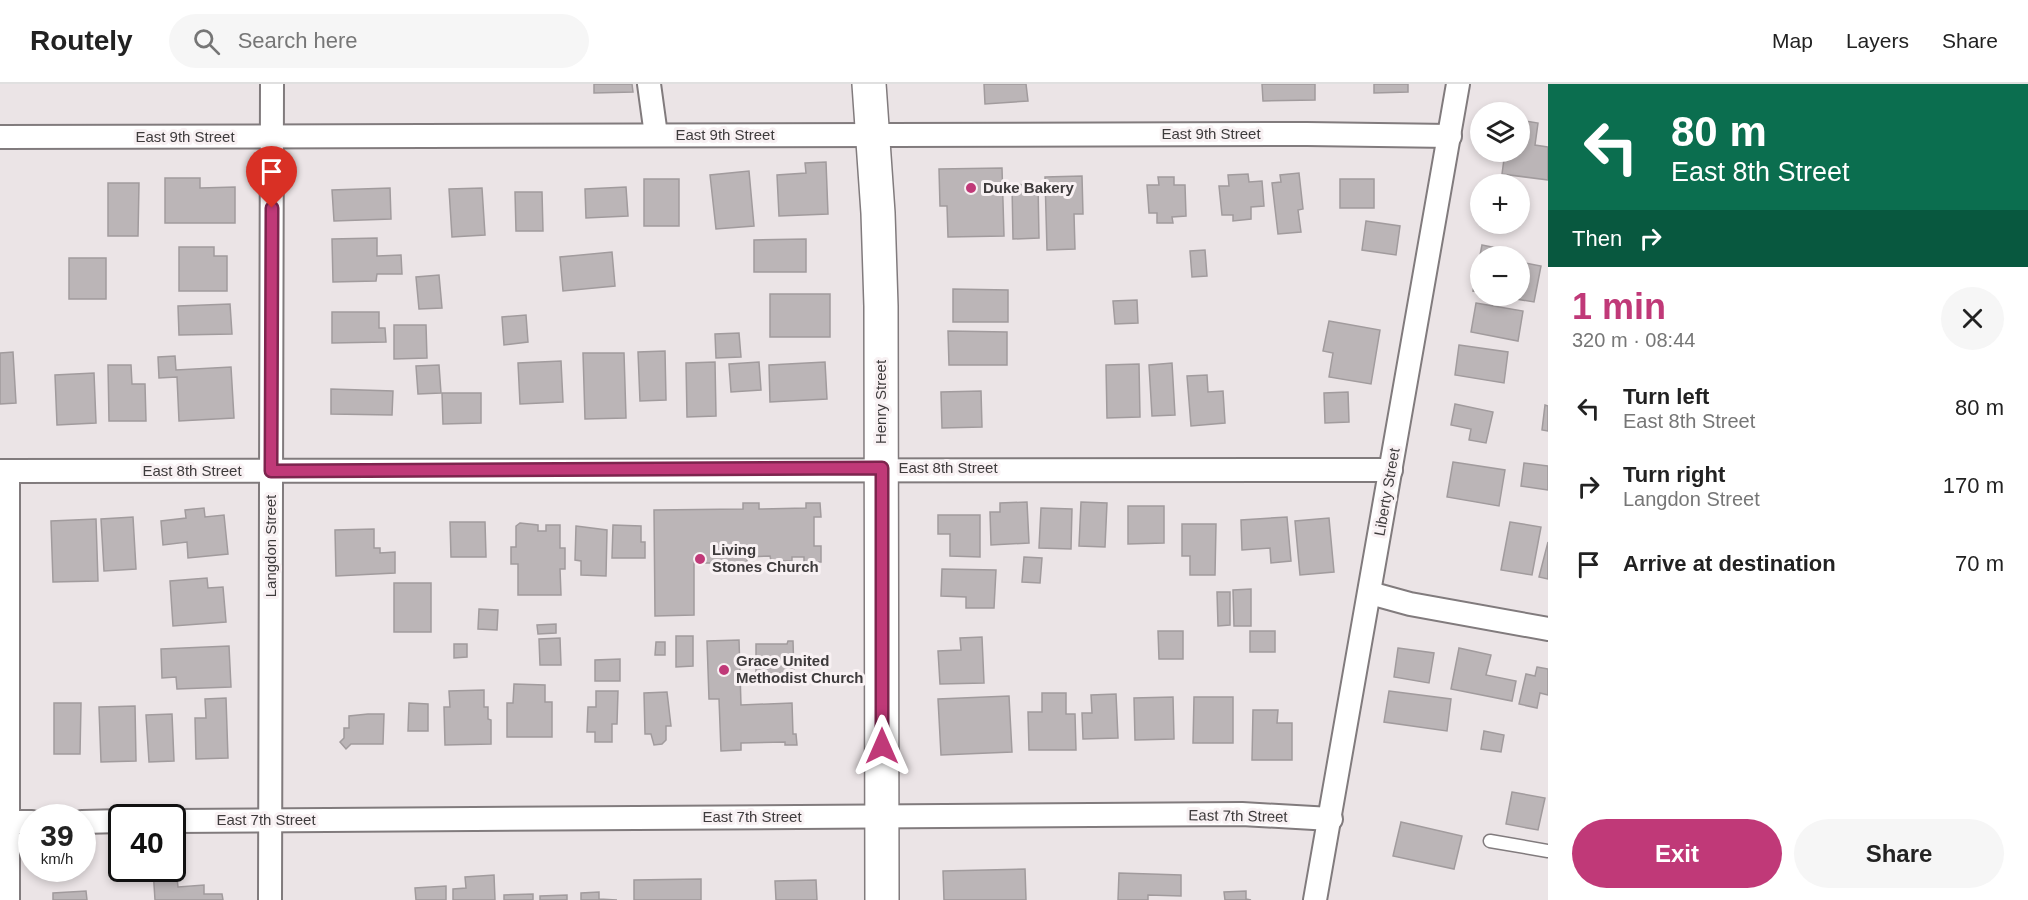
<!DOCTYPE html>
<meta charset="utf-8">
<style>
body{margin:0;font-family:Arial,sans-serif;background:#f6f6f6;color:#222;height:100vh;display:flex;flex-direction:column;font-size:22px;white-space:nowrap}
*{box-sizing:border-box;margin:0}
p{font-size:20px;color:#767676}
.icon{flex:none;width:33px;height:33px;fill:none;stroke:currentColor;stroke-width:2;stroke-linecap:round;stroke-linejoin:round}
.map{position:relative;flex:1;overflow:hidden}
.sheet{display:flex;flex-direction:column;background:#fff;width:480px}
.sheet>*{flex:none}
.top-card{background:#0b6e4f;color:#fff;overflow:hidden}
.buttons{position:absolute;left:1470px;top:18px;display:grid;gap:12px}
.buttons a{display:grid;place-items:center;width:60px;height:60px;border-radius:50%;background:#fff;box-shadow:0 3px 9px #0003;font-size:30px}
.speed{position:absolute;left:18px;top:720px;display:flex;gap:12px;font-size:30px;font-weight:700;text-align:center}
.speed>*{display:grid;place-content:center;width:78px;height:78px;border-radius:50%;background:#fff;box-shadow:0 3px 9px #0003;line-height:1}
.speed small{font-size:15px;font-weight:400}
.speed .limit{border:3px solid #111;border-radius:9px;background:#fff;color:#111}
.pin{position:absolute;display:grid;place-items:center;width:51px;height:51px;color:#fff;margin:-62px -26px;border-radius:50% 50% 50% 0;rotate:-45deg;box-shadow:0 0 6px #0007}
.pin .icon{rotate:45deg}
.me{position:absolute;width:66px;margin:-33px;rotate:0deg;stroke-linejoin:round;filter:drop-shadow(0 0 4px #0008)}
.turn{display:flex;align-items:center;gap:21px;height:126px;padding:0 24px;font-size:27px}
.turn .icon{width:78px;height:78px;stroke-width:2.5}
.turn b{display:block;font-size:42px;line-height:51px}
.then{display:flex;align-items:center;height:57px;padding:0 24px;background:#0003;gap:12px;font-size:22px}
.round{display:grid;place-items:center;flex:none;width:63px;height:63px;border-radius:32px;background:#f6f6f6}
.headline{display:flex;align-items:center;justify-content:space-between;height:102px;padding:0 24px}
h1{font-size:36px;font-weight:700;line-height:45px;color:#c03978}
.action{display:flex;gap:12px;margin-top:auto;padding:12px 24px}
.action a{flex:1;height:69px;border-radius:36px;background:#c03978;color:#fff;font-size:24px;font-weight:700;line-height:69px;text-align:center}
.action a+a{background:#f6f6f6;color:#222}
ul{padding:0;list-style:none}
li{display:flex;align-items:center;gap:18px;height:78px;padding:0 24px}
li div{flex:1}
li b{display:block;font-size:22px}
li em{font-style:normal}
header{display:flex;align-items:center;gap:36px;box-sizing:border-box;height:84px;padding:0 30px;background:#fff;border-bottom:2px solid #e0e0e0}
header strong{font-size:28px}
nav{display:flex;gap:33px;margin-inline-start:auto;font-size:21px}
.search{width:420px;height:54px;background:#f6f6f6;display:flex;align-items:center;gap:15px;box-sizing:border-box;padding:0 21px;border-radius:33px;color:#767676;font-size:22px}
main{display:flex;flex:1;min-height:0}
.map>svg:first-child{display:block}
.building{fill:#bbb5b7;stroke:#a19b9d;stroke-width:1.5}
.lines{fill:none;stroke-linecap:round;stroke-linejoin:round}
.lane-casing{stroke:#817b7d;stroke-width:15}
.street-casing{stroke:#817b7d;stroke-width:26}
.secondary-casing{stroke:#817b7d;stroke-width:36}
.lane{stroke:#fff;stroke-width:12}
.street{stroke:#fff;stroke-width:22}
.secondary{stroke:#fff;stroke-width:33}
.route-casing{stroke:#7d254e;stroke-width:15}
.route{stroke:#c03978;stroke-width:10}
.poi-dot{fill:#c03978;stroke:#f8f1f3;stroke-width:2}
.labels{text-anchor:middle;stroke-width:6;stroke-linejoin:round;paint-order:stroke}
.street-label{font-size:15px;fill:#3e3b3c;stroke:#f8f1f3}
.poi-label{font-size:15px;font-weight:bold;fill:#3e3b3c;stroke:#f8f1f3;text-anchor:start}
</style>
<header>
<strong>Routely</strong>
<div class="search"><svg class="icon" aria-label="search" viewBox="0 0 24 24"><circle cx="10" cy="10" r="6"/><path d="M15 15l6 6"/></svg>Search here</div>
<nav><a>Map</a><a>Layers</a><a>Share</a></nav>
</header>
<main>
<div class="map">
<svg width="1548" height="816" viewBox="0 0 1548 816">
<rect width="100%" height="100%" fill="#ebe4e6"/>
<!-- building -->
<g class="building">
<polygon points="594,0 632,0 633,8 594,9"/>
<polygon points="984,0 1026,0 1028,17 985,20"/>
<polygon points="1262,0 1315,0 1315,16 1263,17"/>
<polygon points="1374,0 1408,0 1408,8 1374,9"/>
<polygon points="1520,36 1538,39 1535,61 1548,63 1548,96 1502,90 1504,75 1498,74 1499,68 1520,68"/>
<polygon points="826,78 828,130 779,132 777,91 806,89 805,79"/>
<polygon points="1002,84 1004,152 948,153 947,122 940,122 939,85"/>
<polygon points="749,87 754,142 716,145 710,91"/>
<polygon points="1299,89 1303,125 1298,126 1301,148 1278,150 1272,99 1281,98 1280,91"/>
<polygon points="1248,90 1249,98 1262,97 1264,122 1251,123 1251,135 1233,137 1233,131 1222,131 1219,102 1229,102 1228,91"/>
<polygon points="1082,92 1083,130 1074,130 1075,165 1047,166 1045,93"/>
<polygon points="1158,93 1174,93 1174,101 1185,101 1186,132 1172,133 1173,139 1157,139 1157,129 1149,129 1147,101 1159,101"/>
<polygon points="165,94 200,94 200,104 235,103 235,139 165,139"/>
<rect x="644" y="95" width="35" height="47"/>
<rect x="1340" y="95" width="34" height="29"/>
<polygon points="108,99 139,99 138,152 108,152"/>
<polygon points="1038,100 1039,154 1013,155 1012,101"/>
<polygon points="626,103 628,132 586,134 585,105"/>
<polygon points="390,104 391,135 334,137 332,106"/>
<polygon points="482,104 485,151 452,153 449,105"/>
<polygon points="515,108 542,108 543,147 516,147"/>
<polygon points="1366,137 1400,142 1396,171 1362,166"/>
<polygon points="377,154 377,172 401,171 402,190 377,190 376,197 333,198 332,155"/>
<polygon points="806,155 806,188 754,188 754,156"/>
<polygon points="1482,161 1507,166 1506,172 1480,172 1480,208 1473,207"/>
<polygon points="179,163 214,163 214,172 227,172 227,207 179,207"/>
<polygon points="1205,166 1207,192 1192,193 1190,167"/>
<polygon points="612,168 615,202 563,207 560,173"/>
<rect x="69" y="174" width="37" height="41"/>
<polygon points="1520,178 1541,182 1534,218 1498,212 1520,212"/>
<polygon points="439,191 442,224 419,225 416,193"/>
<polygon points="953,205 1008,206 1008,238 953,238"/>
<rect x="770" y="210" width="60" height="43"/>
<polygon points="1137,216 1138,239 1115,240 1113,217"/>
<polygon points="1476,219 1523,227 1518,257 1471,248"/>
<polygon points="230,220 232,250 179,251 178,222"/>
<polygon points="332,228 379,228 379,244 385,244 386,258 332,259"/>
<polygon points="526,231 528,258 504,261 502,233"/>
<polygon points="1329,237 1380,246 1371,300 1329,293 1333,269 1323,267"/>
<polygon points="394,241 426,241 427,274 394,275"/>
<polygon points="948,247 1007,248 1007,281 949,281"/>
<polygon points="739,249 741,273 716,274 715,250"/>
<polygon points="1459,261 1508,268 1504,299 1455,291"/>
<polygon points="665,267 666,316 640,317 638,268"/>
<polygon points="13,268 16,319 0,320 0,269"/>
<polygon points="583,269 624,269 626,334 585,335"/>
<polygon points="175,272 176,286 231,283 234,334 179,337 177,293 159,294 158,273"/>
<polygon points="561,277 563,318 520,320 518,279"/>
<polygon points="715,278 716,332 687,333 686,279"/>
<polygon points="759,278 761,306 731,308 729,280"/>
<polygon points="825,278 827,315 770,318 769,281"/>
<polygon points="1172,279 1175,331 1152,332 1149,281"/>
<polygon points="1139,280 1140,333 1107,334 1106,281"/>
<polygon points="108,281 131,281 132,300 145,300 146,337 109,337"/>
<polygon points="439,281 441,309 418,310 416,282"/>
<polygon points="94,289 96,339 57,341 55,291"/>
<polygon points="1207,291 1208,308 1223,307 1225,339 1191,342 1187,292"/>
<polygon points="331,305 393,307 392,331 331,330"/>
<polygon points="981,307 982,343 942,344 941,308"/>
<polygon points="1348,308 1349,338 1325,339 1324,309"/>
<polygon points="442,309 481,309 481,339 443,340"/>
<polygon points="1455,320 1493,328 1486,359 1469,356 1471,345 1451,341"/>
<polygon points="1545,321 1548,322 1548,347 1542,346"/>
<polygon points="1453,378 1505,386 1499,422 1447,413"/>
<polygon points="1524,379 1548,382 1548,406 1521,402"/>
<polygon points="1027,418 1029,459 991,461 990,428 1000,428 1000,419"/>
<polygon points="1081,418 1107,419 1105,463 1079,462"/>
<polygon points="743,419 759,419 759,425 806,424 806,419 820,419 821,433 814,433 814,462 821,462 821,478 804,478 804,473 792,473 792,477 771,477 770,472 747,473 747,479 701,479 701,477 694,477 694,531 655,532 654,426 743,425"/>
<polygon points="1128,422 1164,422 1164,459 1128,460"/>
<polygon points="204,424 205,433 224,431 228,470 188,474 187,458 163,461 161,437 186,434 185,426"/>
<polygon points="1041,424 1072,425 1071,465 1039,464"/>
<polygon points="938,431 980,431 980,473 950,472 950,450 938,450"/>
<polygon points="133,433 136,485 104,487 101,435"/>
<polygon points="1287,433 1291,477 1271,479 1270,464 1242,466 1241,436"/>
<polygon points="1329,434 1334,488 1300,491 1295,437"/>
<polygon points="96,435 98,497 53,498 51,437"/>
<polygon points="450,438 485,438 486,473 451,473"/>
<polygon points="1510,438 1541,443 1532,491 1501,486"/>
<polygon points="520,439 538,441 538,447 546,447 546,441 560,441 560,464 565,464 565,485 560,485 561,511 518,511 518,480 511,480 511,463 516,463 516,442"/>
<polygon points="1182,440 1216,440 1215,491 1190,491 1190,472 1182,472"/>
<polygon points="613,441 641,442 641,458 645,458 645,474 612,474"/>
<polygon points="576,442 607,446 606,492 581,491 581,477 575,476"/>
<polygon points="374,445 374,464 380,464 380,469 395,468 395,489 336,492 335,446"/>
<polygon points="1548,458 1548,495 1539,493"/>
<polygon points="1024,473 1042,474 1040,499 1022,498"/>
<polygon points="942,485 996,486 994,524 966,524 966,513 941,512"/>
<polygon points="207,494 208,504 223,503 226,538 173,542 170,497"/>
<rect x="394" y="499" width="37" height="49"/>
<polygon points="1251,505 1251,542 1234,542 1233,506"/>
<polygon points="1217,508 1230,508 1230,541 1218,542"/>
<polygon points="479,525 498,526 497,546 478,545"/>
<polygon points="556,540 556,549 538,550 537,541"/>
<polygon points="1158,547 1183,547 1183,575 1159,575"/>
<rect x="1250" y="547" width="25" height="21"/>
<polygon points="676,552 693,552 693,582 676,583"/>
<polygon points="982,553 984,599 940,600 938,567 961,566 960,554"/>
<polygon points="560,554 561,581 540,581 539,555"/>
<polygon points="739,556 741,621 792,619 793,650 796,650 797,661 785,661 785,658 741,659 741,666 721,667 719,615 709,615 707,557"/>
<polygon points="788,557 793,557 794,589 756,590 756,560 787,560"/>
<polygon points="656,558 665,558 665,571 655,571"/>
<polygon points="454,560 467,560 467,573 454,574"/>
<polygon points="229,562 231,603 177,605 176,593 162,594 161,565"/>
<polygon points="1398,564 1434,569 1429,599 1394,593"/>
<polygon points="1459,564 1491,571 1486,591 1516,597 1512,617 1451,605"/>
<polygon points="620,575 620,597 595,597 595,576"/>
<polygon points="1537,583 1548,585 1548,611 1540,609 1537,624 1519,620 1526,590 1535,592"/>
<polygon points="514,600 545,601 545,618 552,618 552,653 507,653 507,619 513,619"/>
<polygon points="484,606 484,623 488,623 488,635 491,636 491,660 445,661 444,623 450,623 449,607"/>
<polygon points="596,607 618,607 617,640 612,640 612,658 595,658 595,648 587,648 588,623 596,623"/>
<polygon points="1389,607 1451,615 1447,647 1384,638"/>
<polygon points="667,608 671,642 666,642 666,656 662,660 654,661 651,650 645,650 644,609"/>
<polygon points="1042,609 1066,609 1066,630 1075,630 1076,666 1029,666 1028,628 1042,628"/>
<polygon points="1116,610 1118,654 1083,655 1082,629 1092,629 1091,611"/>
<polygon points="1009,612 1012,668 941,671 938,615"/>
<polygon points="1173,613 1174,655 1135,656 1134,614"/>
<polygon points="1194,613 1233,613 1233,659 1193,659"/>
<polygon points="226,614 228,674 196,675 195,634 206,634 205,615"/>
<polygon points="54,619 81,619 80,670 54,670"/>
<polygon points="409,619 428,620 428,647 408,647"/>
<polygon points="135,622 136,677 101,678 99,623"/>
<polygon points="1253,626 1278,626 1277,639 1292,639 1292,676 1252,676"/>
<polygon points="172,630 174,677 149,678 146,631"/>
<polygon points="368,630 384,630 383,660 351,660 346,665 340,658 344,654 344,644 349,644 349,632"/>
<polygon points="1484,647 1504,651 1501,668 1481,665"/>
<polygon points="1512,708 1545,714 1538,746 1506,740"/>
<polygon points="1401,738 1462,752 1454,785 1393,772"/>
<polygon points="176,784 178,803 204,801 204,810 222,810 223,816 155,816 153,785"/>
<polygon points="1025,785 1026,816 944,816 943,787"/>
<polygon points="1119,789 1181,791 1181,812 1148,811 1148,816 1118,816"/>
<polygon points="494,791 495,816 453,816 453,805 466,804 465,793"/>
<polygon points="701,795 701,816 634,816 634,796"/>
<polygon points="816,796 817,816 776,816 775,797"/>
<polygon points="446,802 446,816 416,816 415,804"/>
<polygon points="86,807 87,816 53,816 53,809"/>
<polygon points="1246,807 1246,815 1251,816 1225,816 1224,808"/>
<polygon points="599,808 599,815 617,816 581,816 581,809"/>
<polygon points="533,810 533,816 504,816 504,811"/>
<polygon points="567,811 567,816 540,816 540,812"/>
</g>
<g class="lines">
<!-- lane casing -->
<g class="lane-casing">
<polyline id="lane" points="1490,757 1548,767"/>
</g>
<!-- street casing -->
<g class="street-casing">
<g id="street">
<polyline points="649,0 656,51"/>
<polyline points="0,53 1307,50 1450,52"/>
<polyline points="0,387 1391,386"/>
<polyline points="1370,509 1410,520 1548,545"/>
<polyline points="172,737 1242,730 1331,735"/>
<polyline points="0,738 32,738"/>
<polyline points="82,738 122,737"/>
<polyline points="8,816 8,387"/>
<polyline points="270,816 272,0"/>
<polyline points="1315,816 1458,0"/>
</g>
</g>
<!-- secondary casing -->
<g class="secondary-casing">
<polyline id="secondary" points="869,0 878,129 881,222 882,816"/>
</g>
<!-- lane -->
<use href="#lane" class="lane"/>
<!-- street -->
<use href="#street" class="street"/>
<!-- secondary -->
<use href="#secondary" class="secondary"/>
</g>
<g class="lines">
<!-- route casing -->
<g class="route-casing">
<polyline id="route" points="272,124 271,387 882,384 882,662"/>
</g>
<!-- route -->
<use href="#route" class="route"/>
</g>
<!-- markers -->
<g class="poi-dot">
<circle cx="971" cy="104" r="6"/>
<circle cx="700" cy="475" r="6"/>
<circle cx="724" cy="586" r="6"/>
</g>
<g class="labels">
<!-- street labels -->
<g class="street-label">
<text x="1211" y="55">East 9th Street</text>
<text x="725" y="56">East 9th Street</text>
<text x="185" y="58">East 9th Street</text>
<text transform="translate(881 318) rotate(-90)" y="5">Henry Street</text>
<text x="948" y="389">East 8th Street</text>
<text x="192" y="392">East 8th Street</text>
<text transform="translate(1387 408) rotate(-80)" y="5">Liberty Street</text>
<text transform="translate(271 462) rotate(-90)" y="5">Langdon Street</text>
<text transform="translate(1238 732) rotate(1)" y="5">East 7th Street</text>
<text x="752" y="738">East 7th Street</text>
<text x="266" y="741">East 7th Street</text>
</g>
<!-- poi labels -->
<g class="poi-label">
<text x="983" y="109">Duke Bakery</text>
<text x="712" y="471">Living<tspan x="712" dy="17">Stones Church</tspan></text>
<text x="736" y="582">Grace United<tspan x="736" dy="17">Methodist Church</tspan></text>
</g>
</g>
</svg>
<div class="buttons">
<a><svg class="icon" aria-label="layers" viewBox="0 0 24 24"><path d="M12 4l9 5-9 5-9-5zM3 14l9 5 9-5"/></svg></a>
<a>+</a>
<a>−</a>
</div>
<div class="speed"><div>39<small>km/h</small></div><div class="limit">40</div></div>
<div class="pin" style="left:272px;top:124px;background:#d93025"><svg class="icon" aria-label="arrive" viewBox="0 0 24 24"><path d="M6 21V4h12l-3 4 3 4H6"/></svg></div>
<svg class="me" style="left:882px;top:662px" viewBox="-20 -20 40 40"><path d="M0-17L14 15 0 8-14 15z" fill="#c03978" stroke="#fff" stroke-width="4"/></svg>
</div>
<section class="sheet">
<div class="top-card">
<div class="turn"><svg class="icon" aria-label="left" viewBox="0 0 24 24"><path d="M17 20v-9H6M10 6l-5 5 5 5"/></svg><div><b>80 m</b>East 8th Street</div></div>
<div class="then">Then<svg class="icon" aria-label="right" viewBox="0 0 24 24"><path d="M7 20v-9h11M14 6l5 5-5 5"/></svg></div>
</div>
<div class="headline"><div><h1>1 min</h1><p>320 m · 08:44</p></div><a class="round"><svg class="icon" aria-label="close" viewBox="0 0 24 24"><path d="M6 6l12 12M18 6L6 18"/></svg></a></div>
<ul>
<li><svg class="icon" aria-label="left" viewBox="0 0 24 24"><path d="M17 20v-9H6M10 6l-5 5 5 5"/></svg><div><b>Turn left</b><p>East 8th Street</p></div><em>80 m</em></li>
<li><svg class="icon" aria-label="right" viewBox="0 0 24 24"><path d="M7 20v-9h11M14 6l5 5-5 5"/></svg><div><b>Turn right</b><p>Langdon Street</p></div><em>170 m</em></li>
<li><svg class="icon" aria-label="arrive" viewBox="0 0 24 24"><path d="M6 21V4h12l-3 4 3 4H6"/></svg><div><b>Arrive at destination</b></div><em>70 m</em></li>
</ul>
<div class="action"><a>Exit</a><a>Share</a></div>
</section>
</main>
